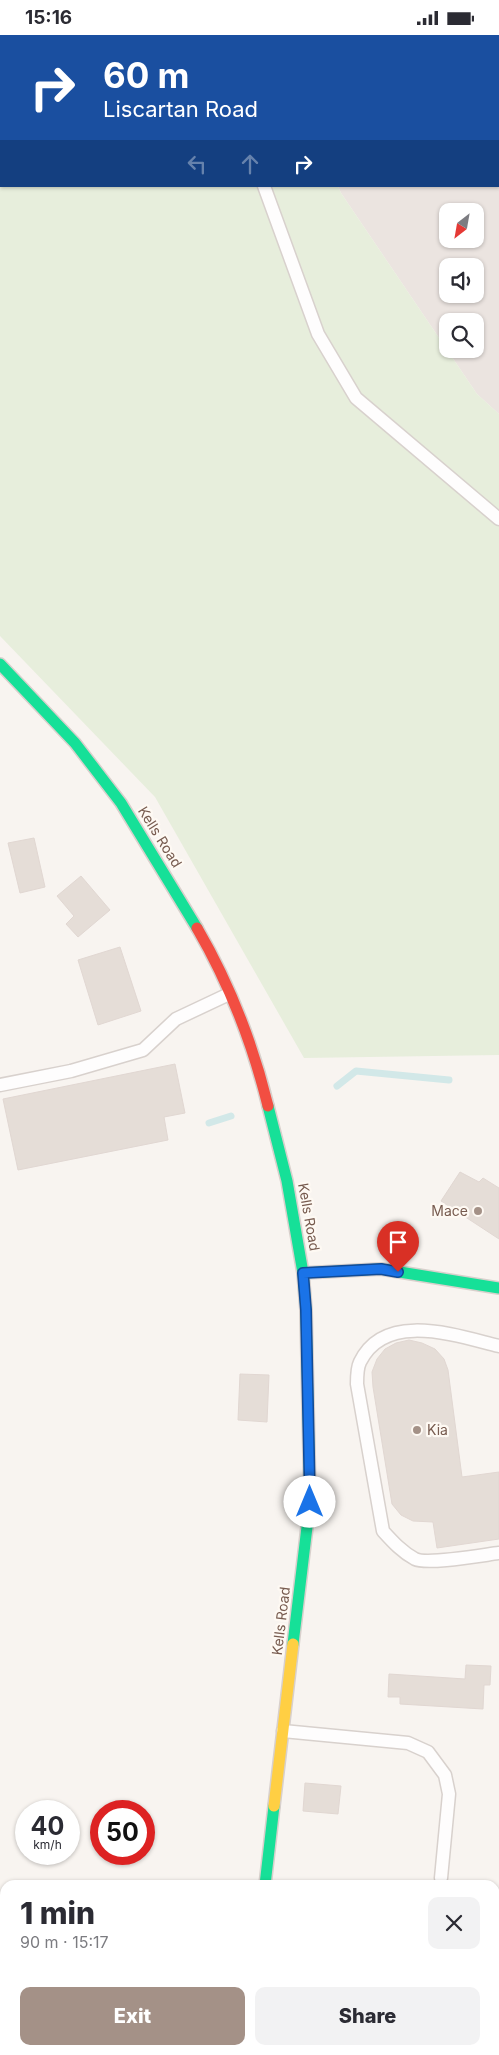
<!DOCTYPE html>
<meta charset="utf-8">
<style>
body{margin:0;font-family:Inter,sans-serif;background:#f2f2f3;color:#2b2b33;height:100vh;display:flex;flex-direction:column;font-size:19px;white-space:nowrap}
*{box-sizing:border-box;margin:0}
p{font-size:16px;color:#7c7c81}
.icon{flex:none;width:28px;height:28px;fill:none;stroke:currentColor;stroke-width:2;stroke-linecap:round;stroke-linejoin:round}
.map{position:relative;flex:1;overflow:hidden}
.side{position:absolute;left:0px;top:1845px;width:500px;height:175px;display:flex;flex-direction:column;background:#fff;border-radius:15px 15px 0 0;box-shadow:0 1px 4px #0004}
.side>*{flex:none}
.banner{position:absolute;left:0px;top:0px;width:500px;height:152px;box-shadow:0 1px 4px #0004;background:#1a4fa0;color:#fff;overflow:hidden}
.needle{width:32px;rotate:211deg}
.fabs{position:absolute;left:439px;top:168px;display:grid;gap:10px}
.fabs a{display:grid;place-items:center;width:45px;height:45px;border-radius:10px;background:#fff;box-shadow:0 1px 4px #0004;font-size:25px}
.speed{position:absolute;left:15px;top:1765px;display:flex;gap:10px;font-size:25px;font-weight:700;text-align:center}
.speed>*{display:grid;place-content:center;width:65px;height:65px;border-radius:50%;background:#fff;box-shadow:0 1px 4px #0004;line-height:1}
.speed small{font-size:12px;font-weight:400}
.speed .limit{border:8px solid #d22;background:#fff;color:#111}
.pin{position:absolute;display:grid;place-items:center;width:42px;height:42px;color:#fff;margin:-51px -21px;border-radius:50% 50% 50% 0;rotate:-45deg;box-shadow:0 0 5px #0007}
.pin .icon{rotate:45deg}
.me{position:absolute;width:55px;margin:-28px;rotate:0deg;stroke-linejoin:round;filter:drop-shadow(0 0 4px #0008)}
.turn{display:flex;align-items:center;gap:18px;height:105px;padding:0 20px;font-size:22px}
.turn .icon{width:65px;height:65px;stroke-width:2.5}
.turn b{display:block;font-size:35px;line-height:42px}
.lanes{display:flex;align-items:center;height:48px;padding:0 20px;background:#0003;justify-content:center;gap:25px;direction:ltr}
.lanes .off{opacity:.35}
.round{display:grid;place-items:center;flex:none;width:52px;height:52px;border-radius:10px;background:#f2f2f3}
.headline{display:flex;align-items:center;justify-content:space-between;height:85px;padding:0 20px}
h1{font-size:30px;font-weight:800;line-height:38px}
.cta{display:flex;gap:10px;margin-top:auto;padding:10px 20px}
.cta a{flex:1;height:58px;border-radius:10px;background:#a49187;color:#fff;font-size:20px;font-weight:800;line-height:58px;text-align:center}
.cta a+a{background:#f2f2f3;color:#2b2b33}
.status{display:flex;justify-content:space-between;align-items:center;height:35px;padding:0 25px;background:#fff;direction:ltr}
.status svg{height:14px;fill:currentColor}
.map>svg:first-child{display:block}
.industrial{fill:#ebe4e0;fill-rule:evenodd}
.green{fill:#e7eedc}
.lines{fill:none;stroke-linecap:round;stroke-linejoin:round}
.stream{stroke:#d2e8e8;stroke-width:7}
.building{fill:#e5ddd7;stroke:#e1d7d2}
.lane-casing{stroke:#d8d1cd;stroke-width:15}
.fast-casing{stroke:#d8d0cc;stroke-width:14}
.slow-casing{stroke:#d8d0cc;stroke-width:14}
.jam-casing{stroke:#d8d0cc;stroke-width:14}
.lane{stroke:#fefdfd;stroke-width:12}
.fast{stroke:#16e098;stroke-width:11}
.slow{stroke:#ffcf43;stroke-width:11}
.jam{stroke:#f24e42;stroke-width:11}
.route-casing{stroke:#114b97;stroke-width:12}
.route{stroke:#1a73e8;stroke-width:9}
.poi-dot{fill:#a49187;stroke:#fef9f3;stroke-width:2}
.labels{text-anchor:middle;stroke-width:4.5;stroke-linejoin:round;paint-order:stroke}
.street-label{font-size:14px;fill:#775b4f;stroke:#fef9f3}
.poi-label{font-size:14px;fill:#775b4f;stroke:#fef9f3;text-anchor:end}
</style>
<div class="status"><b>15:16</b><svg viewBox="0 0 49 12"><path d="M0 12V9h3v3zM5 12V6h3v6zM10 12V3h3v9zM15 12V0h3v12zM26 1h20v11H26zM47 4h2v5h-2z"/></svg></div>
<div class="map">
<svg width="499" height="2020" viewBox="0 0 499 2020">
<rect width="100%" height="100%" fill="#f8f4f0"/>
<!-- industrial -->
<path class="industrial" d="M200,0H499V379L477,359L341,158L338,151H499V1ZM448,176H475V204H448ZM448,231H475V259H448ZM448,286H475V314H448Z"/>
<!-- green -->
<polygon class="green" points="0,0 200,0 1,1 1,151 338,151 341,158 477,359 499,379 499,1020 304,1023 155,762 0,601"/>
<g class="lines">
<!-- stream -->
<g class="stream">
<polyline points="337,1051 356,1036 449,1045"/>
<polyline points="209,1088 231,1081"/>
</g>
</g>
<!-- building -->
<g class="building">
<polygon points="34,803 45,852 20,858 8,808"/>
<polygon points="81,841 110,875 78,902 66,889 74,881 57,861"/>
<polygon points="120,912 141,976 98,990 78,925"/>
<polygon points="175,1029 185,1078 164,1082 168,1105 18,1135 3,1064"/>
<polygon points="460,1137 479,1147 483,1143 499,1153 499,1204 441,1166"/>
<polygon points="409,1305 422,1308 435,1314 444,1324 448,1335 462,1442 499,1437 499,1504 437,1513 433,1487 413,1486 401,1480 392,1469 373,1352 372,1337 377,1324 385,1314 396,1308"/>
<polygon points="240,1339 269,1340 267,1387 238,1385"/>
<polygon points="466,1630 491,1631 490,1650 484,1650 483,1674 400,1669 400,1662 388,1662 389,1639 465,1644"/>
<polygon points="305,1748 341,1751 338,1779 303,1776"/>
</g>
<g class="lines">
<!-- lane casing -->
<g class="lane-casing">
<g id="lane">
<polyline points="210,0 211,1"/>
<polyline points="266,0 268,1"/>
<polyline points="383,1 385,0"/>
<polyline points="264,151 318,299 356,363 499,484"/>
<polyline points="0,1050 71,1036 143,1015 176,984 229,959"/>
<path d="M499,1311C457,1301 385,1275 360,1327C357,1333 357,1342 357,1349L383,1496C393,1507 402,1517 415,1524C427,1530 483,1520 499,1518"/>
<polyline points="283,1696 408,1708 428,1717 445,1740 449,1759 441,1843"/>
</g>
</g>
<!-- fast casing -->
<g class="fast-casing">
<g id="fast">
<polyline points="0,629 75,708 121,768 197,893"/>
<polyline points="268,1071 287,1146 303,1238 306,1275 310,1467 293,1609"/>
<polyline points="303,1238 381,1234 499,1253"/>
<polyline points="265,1850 274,1771"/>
<polyline points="245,2015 245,2020"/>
</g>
</g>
<!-- slow casing -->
<g class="slow-casing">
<polyline id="slow" points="274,1771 293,1609"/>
</g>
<!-- jam casing -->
<g class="jam-casing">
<path id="jam" d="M197,893C229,948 253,1010 268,1071"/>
</g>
<!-- lane -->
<use href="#lane" class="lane"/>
<!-- fast -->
<use href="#fast" class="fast"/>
<!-- slow -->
<use href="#slow" class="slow"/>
<!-- jam -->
<use href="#jam" class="jam"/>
</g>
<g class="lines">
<!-- route casing -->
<g class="route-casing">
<polyline id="route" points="310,1467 306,1275 303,1238 381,1234 398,1237"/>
</g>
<!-- route -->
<use href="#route" class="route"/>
</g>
<!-- markers -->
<g class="poi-dot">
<circle cx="478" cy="1176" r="5"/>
<circle cx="417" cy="1395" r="5"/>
</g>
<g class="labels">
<!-- street labels -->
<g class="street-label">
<text transform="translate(160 802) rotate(58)" y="5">Kells Road</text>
<text transform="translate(309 1182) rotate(80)" y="5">Kells Road</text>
<text transform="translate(281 1586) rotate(-83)" y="5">Kells Road</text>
</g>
<!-- poi labels -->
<g class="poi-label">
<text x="468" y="1181">Mace</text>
<text x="427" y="1400" text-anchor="start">Kia</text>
</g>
</g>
</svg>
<div class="fabs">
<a><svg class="needle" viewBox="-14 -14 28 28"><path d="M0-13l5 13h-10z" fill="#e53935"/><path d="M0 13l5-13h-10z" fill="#7c7c81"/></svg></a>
<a><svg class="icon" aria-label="sound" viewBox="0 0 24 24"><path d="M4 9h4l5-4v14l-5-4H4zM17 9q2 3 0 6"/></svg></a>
<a><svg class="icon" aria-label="search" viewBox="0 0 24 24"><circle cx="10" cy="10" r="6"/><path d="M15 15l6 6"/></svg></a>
</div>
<div class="speed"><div>40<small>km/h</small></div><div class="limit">50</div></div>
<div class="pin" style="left:398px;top:1237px;background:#d93025"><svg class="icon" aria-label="arrive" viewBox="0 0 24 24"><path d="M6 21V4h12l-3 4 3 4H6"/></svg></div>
<svg class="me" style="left:310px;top:1467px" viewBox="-20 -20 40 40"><circle r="19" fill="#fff"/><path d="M0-13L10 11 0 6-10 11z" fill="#1a73e8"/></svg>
<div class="banner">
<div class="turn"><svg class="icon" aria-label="right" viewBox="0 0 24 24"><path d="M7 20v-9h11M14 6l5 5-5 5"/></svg><div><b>60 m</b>Liscartan Road</div></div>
<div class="lanes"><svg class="icon off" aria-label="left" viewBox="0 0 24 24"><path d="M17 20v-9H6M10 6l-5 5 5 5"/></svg><svg class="icon off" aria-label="ahead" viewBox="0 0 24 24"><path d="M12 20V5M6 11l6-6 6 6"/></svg><svg class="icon" aria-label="right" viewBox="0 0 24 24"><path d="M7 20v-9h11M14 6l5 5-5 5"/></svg></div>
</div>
<section class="side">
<div class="headline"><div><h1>1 min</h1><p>90 m · 15:17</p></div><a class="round"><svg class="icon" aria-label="close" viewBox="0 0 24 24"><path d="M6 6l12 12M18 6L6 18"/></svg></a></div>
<div class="cta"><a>Exit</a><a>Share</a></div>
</section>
</div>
